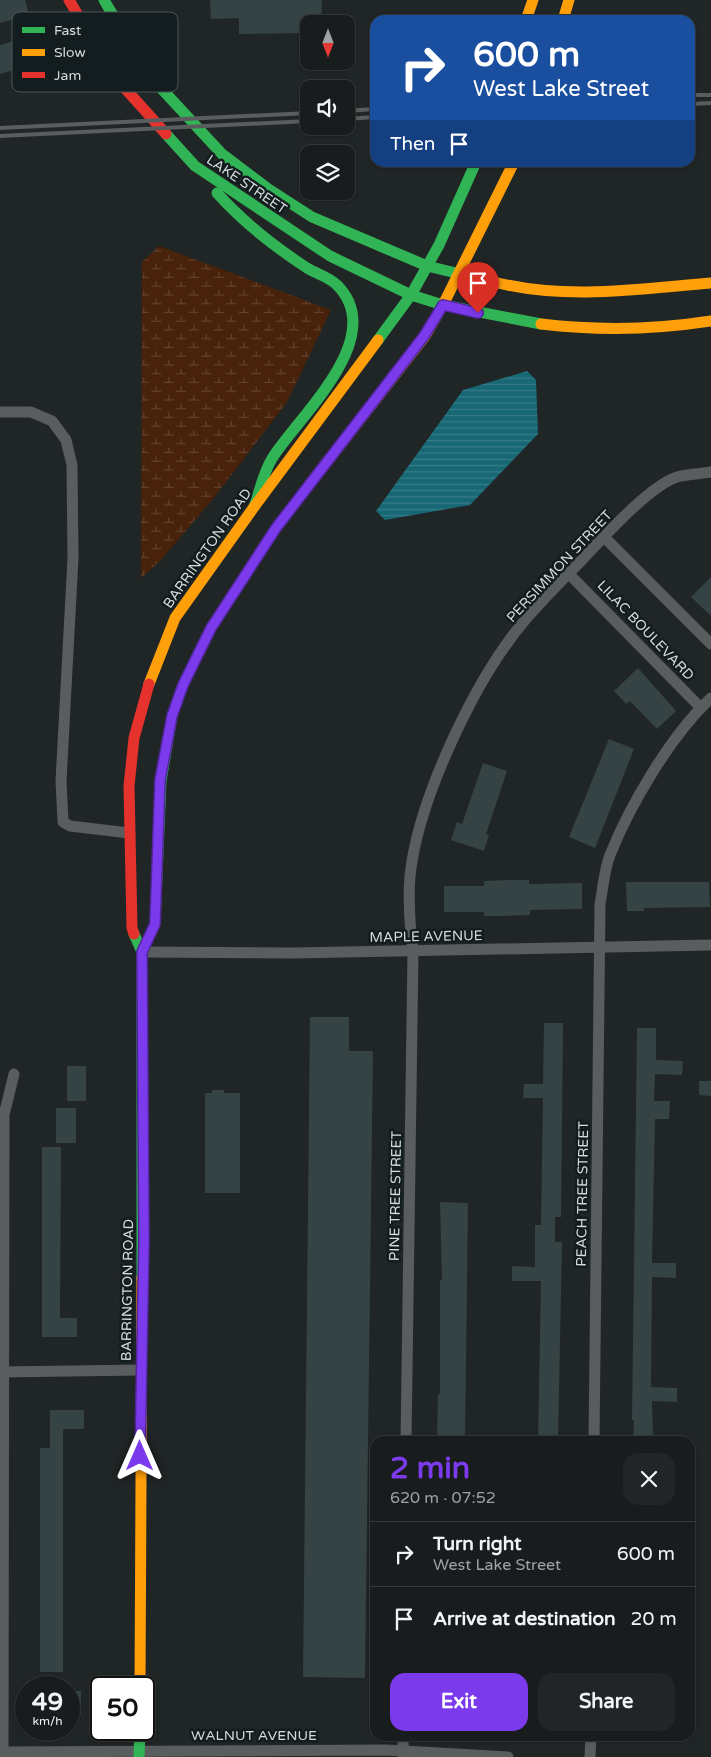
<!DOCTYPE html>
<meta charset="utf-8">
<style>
body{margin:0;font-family:"Varela Round",sans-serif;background:#212525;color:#f1f3f6;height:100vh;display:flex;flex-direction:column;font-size:19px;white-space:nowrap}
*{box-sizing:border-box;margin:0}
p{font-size:16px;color:#9fa1a3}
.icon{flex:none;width:28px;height:28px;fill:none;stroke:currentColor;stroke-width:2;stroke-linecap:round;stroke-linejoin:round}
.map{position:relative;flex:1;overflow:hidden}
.details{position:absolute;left:370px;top:1436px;width:325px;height:305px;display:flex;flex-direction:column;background:#181c1c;border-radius:15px;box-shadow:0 1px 4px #0004,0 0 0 1px #363a3b}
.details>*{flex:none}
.hud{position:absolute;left:370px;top:15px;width:325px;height:152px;border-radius:15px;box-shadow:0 1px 4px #0004,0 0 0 1px #363a3b;background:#1a4fa0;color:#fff;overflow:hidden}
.needle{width:32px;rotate:180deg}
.fabs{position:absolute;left:300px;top:15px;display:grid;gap:10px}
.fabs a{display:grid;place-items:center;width:55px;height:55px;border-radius:10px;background:#181c1c;box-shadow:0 1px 4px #0004,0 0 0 1px #363a3b;font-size:25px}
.speed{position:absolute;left:15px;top:1676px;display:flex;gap:10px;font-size:25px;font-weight:700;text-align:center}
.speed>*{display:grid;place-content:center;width:65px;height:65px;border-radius:50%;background:#181c1c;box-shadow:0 1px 4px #0004,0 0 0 1px #363a3b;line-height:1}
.speed small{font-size:12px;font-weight:400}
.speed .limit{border:2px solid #111;border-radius:8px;background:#fff;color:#111}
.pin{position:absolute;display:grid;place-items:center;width:42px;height:42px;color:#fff;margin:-51px -21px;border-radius:50% 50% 50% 0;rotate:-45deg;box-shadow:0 0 5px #0007}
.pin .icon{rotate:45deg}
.me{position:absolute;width:55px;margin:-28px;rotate:0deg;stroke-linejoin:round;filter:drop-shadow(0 0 4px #0008)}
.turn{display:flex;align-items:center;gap:18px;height:105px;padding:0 20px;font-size:22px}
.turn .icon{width:65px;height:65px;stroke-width:2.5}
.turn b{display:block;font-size:35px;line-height:42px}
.then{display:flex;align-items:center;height:48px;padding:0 20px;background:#0003;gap:10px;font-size:19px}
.round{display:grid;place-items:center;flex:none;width:52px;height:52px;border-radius:15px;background:#212525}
.headline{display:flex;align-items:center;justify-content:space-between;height:85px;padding:0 20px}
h1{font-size:30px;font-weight:800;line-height:38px;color:#7c3aed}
.primary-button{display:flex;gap:10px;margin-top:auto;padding:10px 20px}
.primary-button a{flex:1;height:58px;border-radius:15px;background:#7c3aed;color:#fff;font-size:20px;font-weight:800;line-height:58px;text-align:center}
.primary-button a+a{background:#212525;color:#f1f3f6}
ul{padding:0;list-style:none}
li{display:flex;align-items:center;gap:15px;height:65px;padding:0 20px;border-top:1px solid #363a3b}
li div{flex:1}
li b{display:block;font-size:19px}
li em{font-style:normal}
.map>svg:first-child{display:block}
.wetland{fill:url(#wetland-marsh)}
.water{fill:url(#water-rules)}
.building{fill:#354345}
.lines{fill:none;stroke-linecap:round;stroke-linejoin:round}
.street{stroke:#5a5d5e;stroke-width:11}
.fast{stroke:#30b455;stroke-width:11}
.slow{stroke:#ff9f0a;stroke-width:11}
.jam{stroke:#e5322d;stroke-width:11}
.rail{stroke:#5a5d5e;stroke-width:4}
.route-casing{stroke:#51269a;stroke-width:12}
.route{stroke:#7c3aed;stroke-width:9}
.labels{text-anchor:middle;stroke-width:5;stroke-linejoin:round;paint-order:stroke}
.street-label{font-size:14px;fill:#d4dbdc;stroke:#131d1f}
.key{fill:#131d1f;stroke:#4d5658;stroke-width:1}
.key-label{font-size:14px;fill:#d4dbdc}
</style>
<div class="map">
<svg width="711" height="1757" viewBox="0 0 711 1757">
<defs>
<pattern id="wetland-marsh" width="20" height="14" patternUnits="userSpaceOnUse" patternTransform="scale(1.25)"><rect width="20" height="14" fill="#48220a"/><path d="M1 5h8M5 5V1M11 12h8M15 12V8" fill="none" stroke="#62422d"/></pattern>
<pattern id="water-rules" width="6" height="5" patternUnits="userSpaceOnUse" patternTransform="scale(1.25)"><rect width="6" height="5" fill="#176775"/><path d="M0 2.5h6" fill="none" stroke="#387c88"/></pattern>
</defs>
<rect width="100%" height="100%" fill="#202525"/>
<!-- wetland -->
<polygon class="wetland" points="159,246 331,310 287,402 213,499 160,561 141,578 142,262"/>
<!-- water -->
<polygon class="water" points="527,371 536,380 538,434 470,505 385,520 376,511 463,390"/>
<!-- building -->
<g class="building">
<polygon points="0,0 25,0 29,15 0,23"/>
<polygon points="210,0 322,0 321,24 309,24 309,33 239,34 239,18 211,19"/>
<polygon points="37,34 46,64 33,68 32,65 0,74 0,45"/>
<polygon points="711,577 711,616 691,597"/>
<polygon points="638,668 676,711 657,729 630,701 626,704 614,691"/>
<polygon points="609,739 634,749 595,848 569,837"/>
<polygon points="483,763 507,771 486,834 489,835 484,851 451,840 457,822 462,824"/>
<polygon points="512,880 529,880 529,884 582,883 582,909 530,910 530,915 501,916 484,916 484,912 444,912 444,886 484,886 484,881"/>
<polygon points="626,882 709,882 710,907 644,908 644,911 627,911"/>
<polygon points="310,1017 349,1017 349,1051 373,1051 365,1678 303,1677"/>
<polygon points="544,1023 563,1023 561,1217 555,1217 555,1242 562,1242 558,1441 538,1441 541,1281 512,1281 512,1266 535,1267 535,1225 541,1225 543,1098 523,1098 524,1084 543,1084"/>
<polygon points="637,1028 656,1028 656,1060 683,1061 682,1075 655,1074 654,1101 670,1101 669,1119 655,1119 652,1263 676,1263 676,1278 652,1277 651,1387 677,1388 677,1402 652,1401 653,1441 633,1441 634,1420 632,1420"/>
<rect x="67" y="1066" width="19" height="35"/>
<polygon points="699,1081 711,1081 711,1096 699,1095"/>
<polygon points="212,1090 224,1090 224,1093 240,1093 240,1193 205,1193 205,1093 212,1093"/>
<rect x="56" y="1108" width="20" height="35"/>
<polygon points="42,1147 61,1147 60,1318 77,1318 77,1337 42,1337"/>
<polygon points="440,1202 468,1203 465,1441 437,1441 438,1394 440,1394 440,1280 442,1280"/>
<polygon points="50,1410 84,1410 84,1429 63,1429 63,1672 40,1672 40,1448 50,1448"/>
<rect x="69" y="1691" width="12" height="23"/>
</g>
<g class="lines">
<!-- street -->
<g class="street">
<polyline points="0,412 31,412 52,421 66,440 72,465 73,558 61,781 63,822 70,826 129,833"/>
<polyline points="604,537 711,644"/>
<polyline points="569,574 701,708"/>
<polyline points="142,952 294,953 711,945"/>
<polyline points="0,1372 141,1370"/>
<path d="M406,1441L413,951C410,927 408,900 410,876C418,799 476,677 526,619C543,599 562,580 581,561C602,539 649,486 677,477C688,474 700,474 711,472"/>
<path d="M594,1441L600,904C603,889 604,870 610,855C630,805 671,735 711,698"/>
<polyline points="0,1752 386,1750 508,1757"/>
<polyline points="3,1757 4,1115 14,1074"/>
<polyline points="403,1757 403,1736"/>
<polyline points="590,1757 591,1736"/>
</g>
<!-- fast -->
<g class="fast">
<polyline points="104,0 147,73 222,154 267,188 312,217 427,266 498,283"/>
<polyline points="166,134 195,166 330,256 411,295 443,305 541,324"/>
<path d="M217,193C243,222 275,247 307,268C317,274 329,277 337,285C389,337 300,415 273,457C263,472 260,491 254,507"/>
<polyline points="378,340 411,295 439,245 476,162"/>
<polyline points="134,934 142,952 142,1278"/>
<polyline points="142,952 155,924 161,781 172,716 183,685 211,628 276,528 309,485"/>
<polyline points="139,1757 140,1730"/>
</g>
<!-- slow -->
<g class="slow">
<polyline points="526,20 533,0"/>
<polyline points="563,20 569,0"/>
<path d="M498,283C569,300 639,289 711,283"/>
<path d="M541,324C600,331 653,330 711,321"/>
<polyline points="309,485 425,336 443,305 514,162"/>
<polyline points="149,684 175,618 254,507 378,340"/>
<polyline points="140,1688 142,1278"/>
</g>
<!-- jam -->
<g class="jam">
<polyline points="69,0 114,76 166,134"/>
<polyline points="134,934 132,928 129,786 134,738 149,684"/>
</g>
<!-- rail -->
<g class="rail">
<polyline points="690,95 711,95"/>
<polyline points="690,104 711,103"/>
<polyline points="346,111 375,109"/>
<polyline points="346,119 375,117"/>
<polyline points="0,128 309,113"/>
<polyline points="0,136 309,121"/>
</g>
</g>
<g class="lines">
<!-- route casing -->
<g class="route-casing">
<polyline id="route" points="140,1456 144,1241 142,952 155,924 160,780 172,716 183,685 211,628 276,528 424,336 443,305 478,313"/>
</g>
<!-- route -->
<use href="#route" class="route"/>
</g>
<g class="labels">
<!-- street labels -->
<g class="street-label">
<text transform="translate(247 184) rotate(34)" y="5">LAKE STREET</text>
<text transform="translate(207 548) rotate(-55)" y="5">BARRINGTON ROAD</text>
<text transform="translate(559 566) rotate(-47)" y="5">PERSIMMON STREET</text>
<text transform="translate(646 630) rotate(46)" y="5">LILAC BOULEVARD</text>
<text transform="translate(426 936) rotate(-1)" y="5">MAPLE AVENUE</text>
<text transform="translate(582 1194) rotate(-89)" y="5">PEACH TREE STREET</text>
<text transform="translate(395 1196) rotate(-89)" y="5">PINE TREE STREET</text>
<text transform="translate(127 1290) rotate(-89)" y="5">BARRINGTON ROAD</text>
<text x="254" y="1740">WALNUT AVENUE</text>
</g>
</g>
<!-- legend -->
<rect x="12" y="12" width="166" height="80" rx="8" class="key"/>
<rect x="22" y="27" width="23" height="6" fill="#30b455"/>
<rect x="22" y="49" width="23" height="7" fill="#ff9f0a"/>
<rect x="22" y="72" width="23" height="6" fill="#e5322d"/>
<g class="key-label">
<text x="54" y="35">Fast</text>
<text x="54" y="57">Slow</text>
<text x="54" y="80">Jam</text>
</g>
</svg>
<div class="fabs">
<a><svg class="needle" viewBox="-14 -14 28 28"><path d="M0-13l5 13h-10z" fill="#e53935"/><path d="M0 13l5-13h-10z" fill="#9fa1a3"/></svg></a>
<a><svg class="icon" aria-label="sound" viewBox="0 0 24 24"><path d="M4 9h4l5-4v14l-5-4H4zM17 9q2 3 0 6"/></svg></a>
<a><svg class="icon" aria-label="layers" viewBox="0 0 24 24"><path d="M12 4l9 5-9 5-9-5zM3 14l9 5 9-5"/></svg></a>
</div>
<div class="speed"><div>49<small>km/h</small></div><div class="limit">50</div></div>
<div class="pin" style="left:478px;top:313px;background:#d93025"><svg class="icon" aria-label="arrive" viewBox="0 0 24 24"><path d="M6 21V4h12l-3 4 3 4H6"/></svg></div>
<svg class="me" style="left:140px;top:1456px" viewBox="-20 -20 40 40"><path d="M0-17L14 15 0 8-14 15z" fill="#7c3aed" stroke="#fff" stroke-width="4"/></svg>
<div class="hud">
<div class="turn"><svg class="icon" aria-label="right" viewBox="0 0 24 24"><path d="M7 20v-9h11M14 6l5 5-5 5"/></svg><div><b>600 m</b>West Lake Street</div></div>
<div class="then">Then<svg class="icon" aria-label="arrive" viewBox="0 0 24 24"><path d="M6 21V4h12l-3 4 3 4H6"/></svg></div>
</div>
<section class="details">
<div class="headline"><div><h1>2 min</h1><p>620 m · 07:52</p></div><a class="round"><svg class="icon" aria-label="close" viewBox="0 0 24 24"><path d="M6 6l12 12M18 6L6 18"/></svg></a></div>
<ul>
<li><svg class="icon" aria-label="right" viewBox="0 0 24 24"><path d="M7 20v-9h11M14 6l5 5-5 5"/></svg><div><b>Turn right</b><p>West Lake Street</p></div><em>600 m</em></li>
<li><svg class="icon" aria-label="arrive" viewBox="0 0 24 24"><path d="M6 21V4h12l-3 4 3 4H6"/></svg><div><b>Arrive at destination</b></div><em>20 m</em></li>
</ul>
<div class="primary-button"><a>Exit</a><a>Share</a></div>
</section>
</div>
